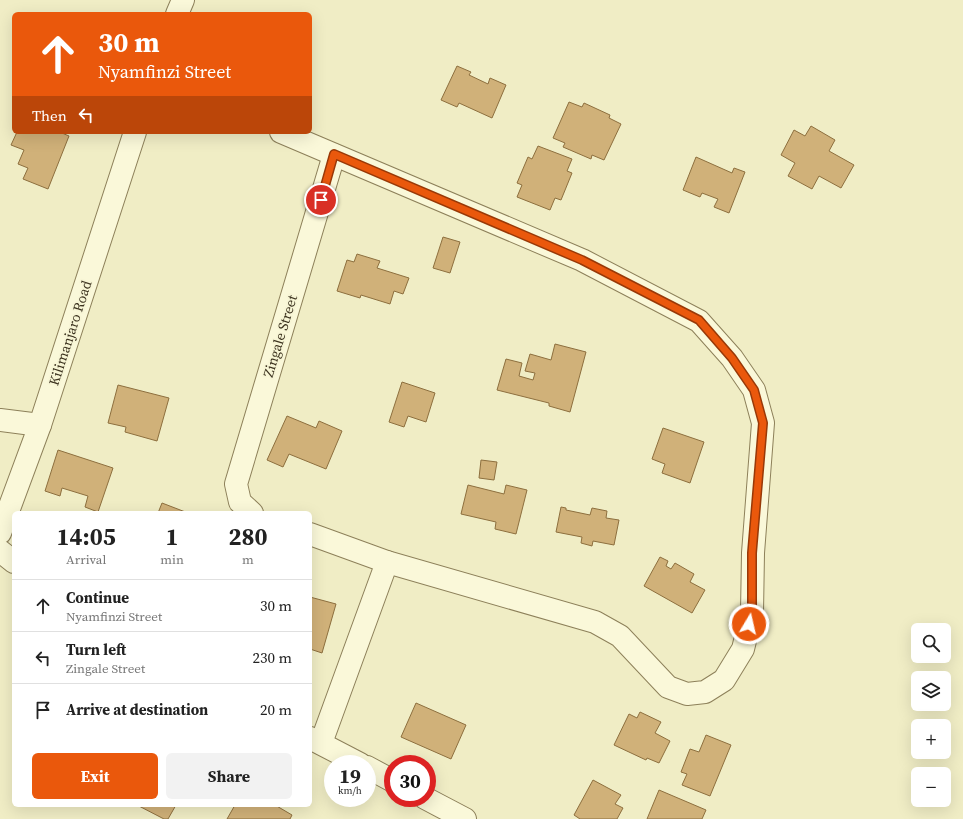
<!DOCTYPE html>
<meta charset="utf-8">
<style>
body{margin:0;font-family:"Source Serif 4",serif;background:#f2f2f2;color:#222;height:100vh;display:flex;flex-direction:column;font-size:15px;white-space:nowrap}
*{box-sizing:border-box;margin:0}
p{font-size:13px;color:#767676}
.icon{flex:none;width:22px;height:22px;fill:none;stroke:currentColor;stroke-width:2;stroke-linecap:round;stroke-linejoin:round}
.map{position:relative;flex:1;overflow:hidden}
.side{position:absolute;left:12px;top:511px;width:300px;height:296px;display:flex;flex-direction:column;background:#fff;border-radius:6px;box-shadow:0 4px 16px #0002}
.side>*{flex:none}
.banner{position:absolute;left:12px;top:12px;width:300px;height:122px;border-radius:6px;box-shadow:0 4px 16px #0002;background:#ea580c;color:#fff;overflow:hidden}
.tools{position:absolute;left:911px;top:623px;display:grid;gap:8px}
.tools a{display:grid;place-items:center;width:40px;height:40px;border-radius:6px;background:#fff;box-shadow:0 4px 16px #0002;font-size:20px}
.speed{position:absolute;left:324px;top:755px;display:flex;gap:8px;font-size:20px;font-weight:700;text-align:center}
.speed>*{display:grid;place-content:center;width:52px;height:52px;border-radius:50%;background:#fff;box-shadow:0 4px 16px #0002;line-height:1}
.speed small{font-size:10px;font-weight:400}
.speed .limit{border:6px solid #d22;background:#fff;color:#111}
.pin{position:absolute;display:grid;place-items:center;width:34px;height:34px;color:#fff;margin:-17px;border:2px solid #fff;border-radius:50%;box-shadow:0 1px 4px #0007}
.me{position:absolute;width:44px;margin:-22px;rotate:9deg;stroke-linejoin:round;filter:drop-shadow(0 0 3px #0008)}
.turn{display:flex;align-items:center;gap:14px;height:84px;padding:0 20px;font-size:18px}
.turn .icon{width:52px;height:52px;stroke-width:2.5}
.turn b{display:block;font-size:28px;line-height:34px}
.then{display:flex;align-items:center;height:38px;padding:0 20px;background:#0003;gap:8px;font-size:15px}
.eta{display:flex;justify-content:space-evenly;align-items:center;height:68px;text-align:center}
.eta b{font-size:24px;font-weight:700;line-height:28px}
.button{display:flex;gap:8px;margin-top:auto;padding:8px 20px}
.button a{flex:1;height:46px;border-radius:6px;background:#ea580c;color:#fff;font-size:16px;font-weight:700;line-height:46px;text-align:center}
.button a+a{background:#f2f2f2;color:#222}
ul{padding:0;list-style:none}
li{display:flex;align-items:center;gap:12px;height:52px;padding:0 20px;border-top:1px solid #e0e0e0}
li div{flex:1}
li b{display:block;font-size:15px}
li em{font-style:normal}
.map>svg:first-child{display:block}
.building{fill:#d0b179;stroke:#8d6f3e}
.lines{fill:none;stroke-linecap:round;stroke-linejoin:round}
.minor-casing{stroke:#8d805a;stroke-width:24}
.minor{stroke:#faf8d9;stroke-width:22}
.route-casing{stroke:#983908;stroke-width:10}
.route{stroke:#ea580c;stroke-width:7}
.labels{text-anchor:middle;stroke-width:3.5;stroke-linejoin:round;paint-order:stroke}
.street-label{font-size:14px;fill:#3c331f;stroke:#f7f5d5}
</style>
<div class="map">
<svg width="963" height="819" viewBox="0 0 963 819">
<rect width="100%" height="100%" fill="#f0edc5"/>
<!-- building -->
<g class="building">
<polygon points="457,66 471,72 469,75 488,84 490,78 506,85 492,118 459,103 457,107 441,100"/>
<polygon points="569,102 582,107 584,103 610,115 609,118 621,124 604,160 592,155 591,159 563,147 565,143 553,138"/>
<polygon points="811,126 835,140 829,151 854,165 841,188 819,176 812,189 788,176 795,163 781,155 794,130 805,136"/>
<polygon points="17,132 62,132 62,133 69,136 48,189 23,179 28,168 18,164 24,150 11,145"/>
<polygon points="538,146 572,159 567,171 572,173 561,200 555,198 550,210 517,197 522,185 517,183 528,157 532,159"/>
<polygon points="696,157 732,173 734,168 745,172 729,213 714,207 718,199 702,193 700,197 683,190"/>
<polygon points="443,237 460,242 450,273 433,268"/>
<polygon points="357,254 380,261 377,268 409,278 403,294 394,291 390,304 361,295 360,298 337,291 347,260 354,262"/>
<polygon points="555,344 586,352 570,412 549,406 549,403 497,390 506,359 522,363 519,376 533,380 535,373 525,371 530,354 551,360"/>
<polygon points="402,382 435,393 426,422 408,416 404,427 389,422"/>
<polygon points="118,385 169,398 157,441 125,432 126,427 108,423"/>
<polygon points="287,416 316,428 319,421 342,431 326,469 289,454 283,467 267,460"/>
<polygon points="663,428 704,442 690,483 662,473 665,464 652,459"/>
<polygon points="58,450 113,468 98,512 85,507 88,496 62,488 60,496 45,491"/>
<polygon points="481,460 497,462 494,480 479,478"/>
<polygon points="468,485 504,494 506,485 527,490 516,534 495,529 496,522 461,514"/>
<polygon points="162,503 188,513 158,513"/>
<polygon points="561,507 566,508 566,510 590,515 592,508 607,511 606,518 619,520 614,545 593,541 592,546 581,543 582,537 556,532"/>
<polygon points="660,557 668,561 666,566 671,569 675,563 694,574 690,582 705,590 692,613 644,586"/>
<polygon points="310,597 336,604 322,653 310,649"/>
<polygon points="416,703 466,725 451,759 401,737"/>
<polygon points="640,712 661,722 655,733 670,741 659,763 647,758 646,760 614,745 629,714 637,718"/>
<polygon points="706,735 731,745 710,796 682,785 687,774 681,772 690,749 699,752"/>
<polygon points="593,780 621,795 615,804 623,808 617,819 580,819 574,815"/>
<polygon points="659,790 706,810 702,819 647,819"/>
<polygon points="137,805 176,805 168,819 164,819"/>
<polygon points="235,805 275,805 292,815 290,819 227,819"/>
</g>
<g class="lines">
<!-- minor casing -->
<g class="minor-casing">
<g id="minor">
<polyline points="177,14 183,0"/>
<polyline points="281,132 582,260 699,321 732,358 754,390 763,423 753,553 752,612 743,649 724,680 705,692 687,694 668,687 620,636 595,622 387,562 310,534"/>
<polyline points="0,420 40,425"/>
<polyline points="252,513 240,502 236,484 334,155"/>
<polyline points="0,533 40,425 135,132"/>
<polyline points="0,551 14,562"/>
<polyline points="310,738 360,764"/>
<polyline points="321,743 387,562"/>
<polyline points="367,767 393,781"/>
<polyline points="425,798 465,819"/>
</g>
</g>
<!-- minor -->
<use href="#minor" class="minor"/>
</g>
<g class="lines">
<!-- route casing -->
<g class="route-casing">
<polyline id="route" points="321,200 334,154 582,260 699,320 732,358 754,390 763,423 752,553 752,612 749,624"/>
</g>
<!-- route -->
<use href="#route" class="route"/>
</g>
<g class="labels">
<!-- street labels -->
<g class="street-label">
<text transform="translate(70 333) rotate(-72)" y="5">Kilimanjaro Road</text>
<text transform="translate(280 336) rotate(-73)" y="5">Zingale Street</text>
</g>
</g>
</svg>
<div class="tools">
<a><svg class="icon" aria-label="search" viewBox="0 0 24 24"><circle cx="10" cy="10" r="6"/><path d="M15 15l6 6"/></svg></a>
<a><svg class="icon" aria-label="layers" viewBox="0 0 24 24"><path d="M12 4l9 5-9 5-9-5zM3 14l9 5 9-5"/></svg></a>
<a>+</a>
<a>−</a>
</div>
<div class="speed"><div>19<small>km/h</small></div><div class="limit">30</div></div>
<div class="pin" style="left:321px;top:200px;background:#d93025"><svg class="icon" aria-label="arrive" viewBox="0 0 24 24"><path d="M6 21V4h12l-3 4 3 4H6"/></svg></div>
<svg class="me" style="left:749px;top:624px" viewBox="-20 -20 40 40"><circle r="17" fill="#ea580c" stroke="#fff" stroke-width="3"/><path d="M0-11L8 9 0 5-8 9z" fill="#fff"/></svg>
<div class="banner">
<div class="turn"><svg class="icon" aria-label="ahead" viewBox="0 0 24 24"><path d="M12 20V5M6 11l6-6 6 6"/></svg><div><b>30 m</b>Nyamfinzi Street</div></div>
<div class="then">Then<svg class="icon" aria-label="left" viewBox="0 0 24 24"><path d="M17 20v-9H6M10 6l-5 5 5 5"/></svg></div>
</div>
<section class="side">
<div class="eta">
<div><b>14:05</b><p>Arrival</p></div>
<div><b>1</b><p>min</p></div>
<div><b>280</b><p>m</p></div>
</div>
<ul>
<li><svg class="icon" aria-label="ahead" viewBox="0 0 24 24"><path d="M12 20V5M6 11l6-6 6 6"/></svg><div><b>Continue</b><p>Nyamfinzi Street</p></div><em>30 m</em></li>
<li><svg class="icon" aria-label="left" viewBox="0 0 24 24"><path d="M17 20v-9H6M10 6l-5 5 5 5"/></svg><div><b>Turn left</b><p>Zingale Street</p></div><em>230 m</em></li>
<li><svg class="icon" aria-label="arrive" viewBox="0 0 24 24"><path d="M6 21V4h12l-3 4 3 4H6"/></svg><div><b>Arrive at destination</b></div><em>20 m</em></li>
</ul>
<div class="button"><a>Exit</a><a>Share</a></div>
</section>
</div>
